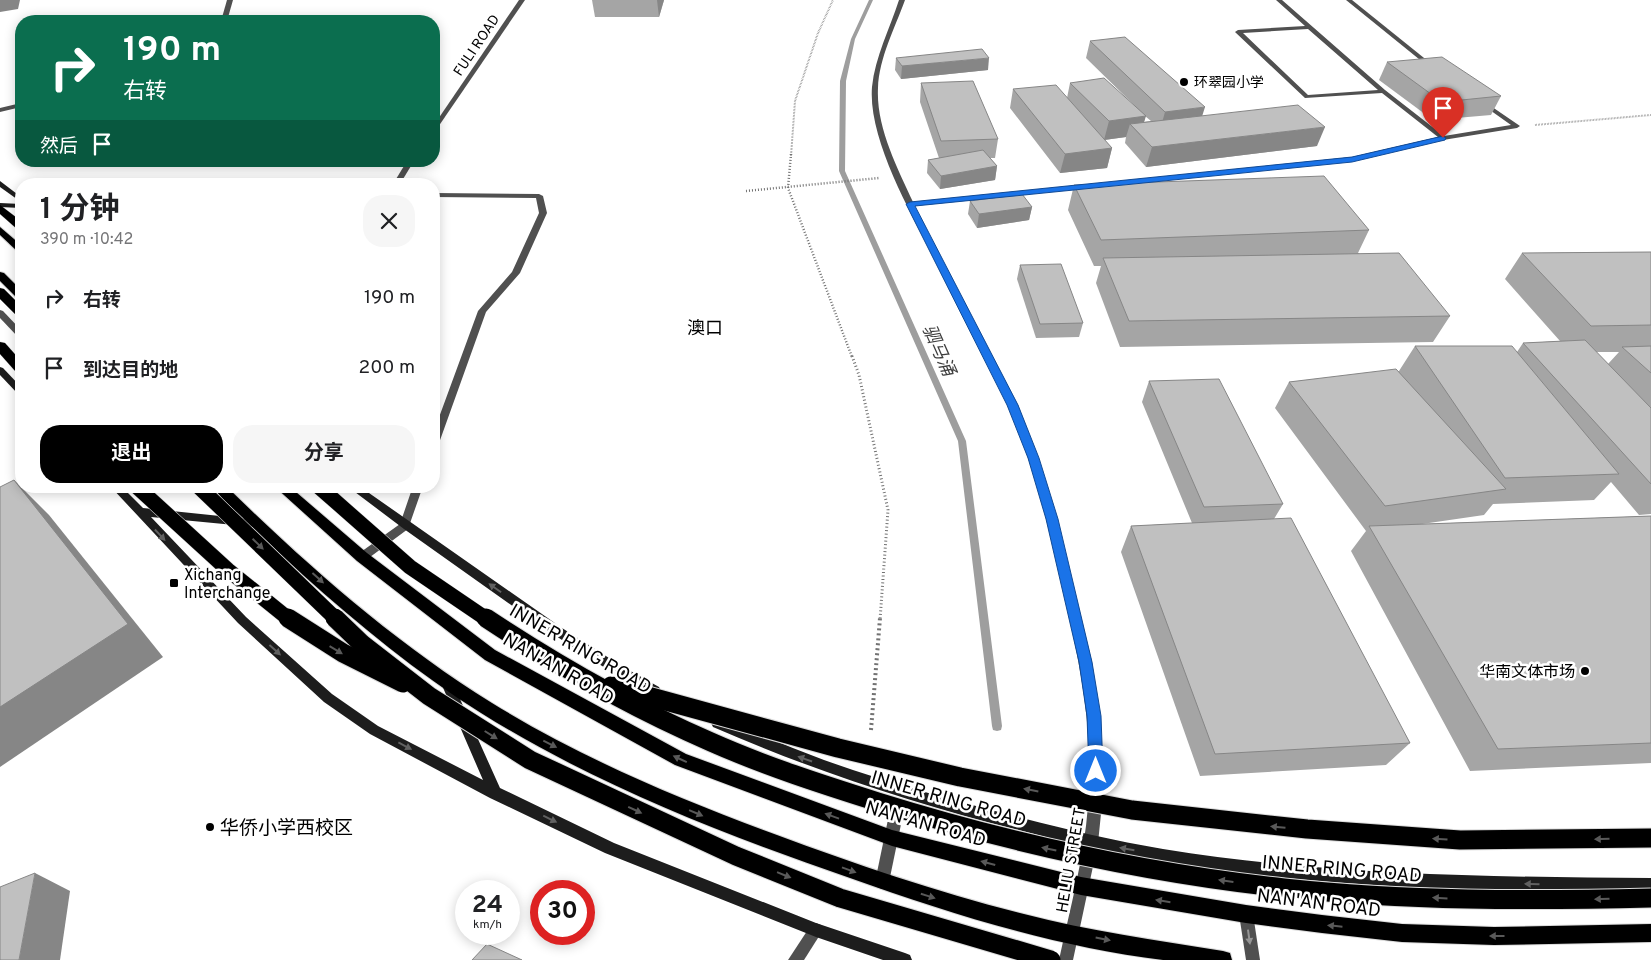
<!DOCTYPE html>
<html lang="zh">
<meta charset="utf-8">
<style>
body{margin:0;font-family:Overpass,"Noto Sans SC",sans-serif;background:#f6f6f6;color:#202124;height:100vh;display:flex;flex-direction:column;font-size:19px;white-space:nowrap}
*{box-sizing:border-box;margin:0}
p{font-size:16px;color:#757577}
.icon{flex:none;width:28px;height:28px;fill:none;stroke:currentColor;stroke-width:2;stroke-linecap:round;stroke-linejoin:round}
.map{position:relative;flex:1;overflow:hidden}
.drawer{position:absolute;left:15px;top:178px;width:425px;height:315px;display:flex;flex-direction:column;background:#fff;border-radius:20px;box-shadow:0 2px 12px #0003}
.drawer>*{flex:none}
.hud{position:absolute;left:15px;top:15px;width:425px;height:152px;border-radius:20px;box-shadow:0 2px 12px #0003;background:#0b6e4f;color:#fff;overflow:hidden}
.speed{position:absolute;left:455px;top:880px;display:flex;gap:10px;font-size:25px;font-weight:700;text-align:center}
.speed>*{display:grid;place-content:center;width:65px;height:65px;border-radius:50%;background:#fff;box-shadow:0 2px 12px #0003;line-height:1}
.speed small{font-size:12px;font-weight:400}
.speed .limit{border:8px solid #d22;background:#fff;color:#111}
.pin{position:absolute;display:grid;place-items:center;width:42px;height:42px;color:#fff;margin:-51px -21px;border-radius:50% 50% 50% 0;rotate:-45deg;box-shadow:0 0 5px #0007}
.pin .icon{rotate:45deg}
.me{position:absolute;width:55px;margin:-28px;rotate:0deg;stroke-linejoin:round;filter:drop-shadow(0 0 4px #0008)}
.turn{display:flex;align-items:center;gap:18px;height:105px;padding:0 25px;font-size:22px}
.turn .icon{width:65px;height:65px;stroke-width:2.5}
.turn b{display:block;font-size:35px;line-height:42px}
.then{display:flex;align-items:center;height:48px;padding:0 25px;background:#0003;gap:10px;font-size:19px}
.round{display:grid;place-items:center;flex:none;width:52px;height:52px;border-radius:20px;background:#f6f6f6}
.overview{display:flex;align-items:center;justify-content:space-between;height:85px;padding:0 25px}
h1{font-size:30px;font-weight:700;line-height:38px}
.action{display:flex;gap:10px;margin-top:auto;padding:10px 25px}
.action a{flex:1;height:58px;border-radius:20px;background:#000;color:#fff;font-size:20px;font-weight:700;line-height:58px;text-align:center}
.action a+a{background:#f6f6f6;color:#202124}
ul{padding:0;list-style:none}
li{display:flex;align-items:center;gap:15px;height:70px;padding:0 25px}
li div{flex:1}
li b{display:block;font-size:19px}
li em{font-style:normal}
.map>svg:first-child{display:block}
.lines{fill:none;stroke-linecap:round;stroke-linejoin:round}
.stream{fill:#9e9e9e;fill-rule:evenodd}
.primary-casing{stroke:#dbdbdb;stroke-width:2}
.highway-casing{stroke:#dbdbdb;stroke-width:1}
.path-far3{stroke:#727272;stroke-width:2;stroke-dasharray:0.5 1;stroke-linecap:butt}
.path-far2{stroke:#727272;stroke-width:2.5;stroke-dasharray:1 2;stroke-linecap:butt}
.path-far1{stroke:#727272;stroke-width:3;stroke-dasharray:1 2.5;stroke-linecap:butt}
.path{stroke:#727272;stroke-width:4;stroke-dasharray:2 3;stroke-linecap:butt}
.lane{fill:#505050;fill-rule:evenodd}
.street{fill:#505050;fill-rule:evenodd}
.secondary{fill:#1d1d1d;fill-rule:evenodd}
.primary{fill:#000;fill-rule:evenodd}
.highway{fill:#000;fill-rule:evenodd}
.highway-bridge-far1-casing{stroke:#dbdbdb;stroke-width:16;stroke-linecap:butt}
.highway-bridge-casing{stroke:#dbdbdb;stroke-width:21;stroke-linecap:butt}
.highway-bridge-far1{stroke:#000;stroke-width:15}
.highway-bridge{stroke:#000;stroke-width:19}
.wall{fill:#a5a5a5;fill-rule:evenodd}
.shaded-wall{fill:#868686}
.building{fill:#c0c0c0;stroke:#868686}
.oneway{fill:#616161}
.oneway2{fill:#595959}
.oneway3{fill:#969696}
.route{fill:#1a73e8;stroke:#114b97}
.poi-dot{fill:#000;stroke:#fff;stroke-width:2}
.labels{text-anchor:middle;stroke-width:5;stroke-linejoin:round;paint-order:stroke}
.far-street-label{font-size:14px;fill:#000;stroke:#fff}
.far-poi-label{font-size:14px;fill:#000;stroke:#fff;text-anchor:start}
.poi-label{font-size:16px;fill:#000;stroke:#fff;text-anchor:start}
.street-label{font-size:16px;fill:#000;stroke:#fff}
.neighbourhood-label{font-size:18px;fill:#000;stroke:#fff}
.water-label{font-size:18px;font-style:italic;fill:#3f3f3f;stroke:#fff}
.near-street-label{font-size:19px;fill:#000;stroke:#fff}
.near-poi-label{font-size:19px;fill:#000;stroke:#fff;text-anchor:start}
</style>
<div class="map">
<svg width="1651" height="960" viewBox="0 0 1651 960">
<rect width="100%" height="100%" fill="#fff"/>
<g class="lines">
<!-- stream -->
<polygon class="stream" points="869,0 873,0 855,39 846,81 845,171 966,441 1002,726 1001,730 997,731 993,730 992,726 958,441 839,171 840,81 851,39"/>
<!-- primary casing -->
<g class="primary-casing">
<g id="primary">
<polygon points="0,227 21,245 21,253 18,252 0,235"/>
<polygon points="0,272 4,273 21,290 21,299 17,298 0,281"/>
<path d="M212,486H226C308,566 394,642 492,703C581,758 679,799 777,835C858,865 940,893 1024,914C1089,931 1156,940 1223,951L1230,953L1232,960C1210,960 1185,960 1163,960C1056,947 951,914 850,878C723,834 596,785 481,713C417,673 359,625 303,575C283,557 264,538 244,519C233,509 221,498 212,486Z"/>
<polygon points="274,486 289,486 367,553 495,650 686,754 892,830 1081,877 1246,905 1322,915 1402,924 1494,927 1651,924 1651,942 1494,945 1402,942 1322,933 1246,923 1081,895 892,846 675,765 485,660 357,561"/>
</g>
</g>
<!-- highway casing -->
<g class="highway-casing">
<g id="highway">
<polygon points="0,205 21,221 21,230 17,229 0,214"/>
<polygon points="0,288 4,289 21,306 21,317 17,316 0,299"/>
<polygon points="0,342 5,343 21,361 21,373 16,372 0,354"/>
</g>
</g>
<!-- path-far3 -->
<g class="path-far3">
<polyline points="1535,125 1651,115"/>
<polyline points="791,156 795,101 818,33 833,0"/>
</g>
<!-- path-far2 -->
<g class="path-far2">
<polyline points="791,154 788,188 852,357"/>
<polyline points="746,191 879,178"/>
</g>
<!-- path-far1 -->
<polyline class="path-far1" points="852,356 859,375 888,510 880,620"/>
<!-- path -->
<polyline class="path" points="871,730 880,618"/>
<!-- lane -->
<polygon class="lane" points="816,923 821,925 823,930 804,960 788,960 811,925"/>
<!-- street -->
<g class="street">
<polygon points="227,0 233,0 227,21 221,21"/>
<polygon points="519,0 525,0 436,130 434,131 434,125"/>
<path d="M899,0H905C895,28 879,58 878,88C876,127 897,167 913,202L1352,157L1438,137L1382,93L1305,98L1235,32L1238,30L1305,26L1276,0H1282L1385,90L1444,136L1511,125L1480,103V101L1482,100L1520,126L1517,128L1443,140L1352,161L914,206L1018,405L1038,458L1057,519L1092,662L1100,716L1102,754V804L1098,843L1073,960H1059C1070,909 1084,858 1088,806C1094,730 1080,663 1063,590C1053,546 1043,502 1028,458C1004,386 965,320 931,252C908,208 868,137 872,87C875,57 890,28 899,0ZM1308,29L1378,90L1308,95L1243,33Z"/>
<polygon points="1346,0 1352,0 1434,66 1434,68 1430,68"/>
<polygon points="21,103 21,107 0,112 0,108"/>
<polygon points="407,161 414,161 400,184 393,184"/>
<polygon points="434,193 539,194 543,196 547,213 520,273 486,312 439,443 434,446 434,431 478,311 512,272 539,213 536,198 434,197"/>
<polygon points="0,310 3,311 21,330 21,338 18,337 0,318"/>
<polygon points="413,486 423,486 408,529 366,560 362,561 358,560 357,557 358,554 400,524"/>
<polygon points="898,798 903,800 905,805 889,882 887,887 882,889 877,887 875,882 891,805 893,800"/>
<polygon points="1246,907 1251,909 1253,914 1260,960 1246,960 1239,914 1241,909"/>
</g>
<!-- secondary -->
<g class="secondary">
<polygon points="0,181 21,197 21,202 0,187"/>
<polygon points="0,203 21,204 21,208 0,207"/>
<polygon points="0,367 3,368 21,387 21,395 18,394 0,375"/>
<polygon points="110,486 121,486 143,508 259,520 260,523 259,526 255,527 151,517 246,617 332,694 378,726 483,780 441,683 443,679 447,678 451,679 500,788 614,843 816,923 905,953 910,955 912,960 883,960 816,937 605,853 490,798 370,734 324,702 238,623"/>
<polygon points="347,486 359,486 562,628 620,665 659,687 661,691 659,695 655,696 651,695 592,660 535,622 404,529"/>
<path d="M717,717C753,731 788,747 824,760C889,783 955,801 1022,818C1069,830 1115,841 1163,849C1324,875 1488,877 1651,878V892C1488,892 1326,888 1165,863C1115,855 1067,843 1019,830C914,804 812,770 713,727L711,723L713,719Z"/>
</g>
<!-- primary -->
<use href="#primary" class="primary"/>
<!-- highway -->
<use href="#highway" class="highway"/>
<!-- highway-bridge-far1 casing -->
<g class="highway-bridge-far1-casing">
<g id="highway-bridge-far1">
<polyline points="136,486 228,570 290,620"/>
<polyline points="198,486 337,620"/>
<polyline points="318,486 410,567 488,620"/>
</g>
</g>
<!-- highway-bridge casing -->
<g class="highway-bridge-casing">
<g id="highway-bridge">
<polyline points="288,618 343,653 403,683"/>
<polyline points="335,618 362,644 429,696 530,760 736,856 840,898 1051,960"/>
<path d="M486,618C557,665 632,708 711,742C765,766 821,784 878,802C1010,843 1146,873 1284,888C1406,901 1529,901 1651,898"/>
<polyline points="611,686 838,748 960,777 1132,810 1307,829 1460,840 1651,838"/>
</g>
</g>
<!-- highway-bridge-far1 -->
<use href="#highway-bridge-far1" class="highway-bridge-far1"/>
<!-- highway-bridge -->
<use href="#highway-bridge" class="highway-bridge"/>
</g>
<!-- wall -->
<g class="wall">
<polygon points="592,0 664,0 659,17 595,17"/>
<path d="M1090,41L1202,116L1317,146L1146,167L1125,143L1126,137L1104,140L1112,148L1107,168L1060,173L1010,108L1013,89L1067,98L1070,83L1136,107L1086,58ZM1145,116L1151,121L1144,122Z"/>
<polygon points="896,58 988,70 901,79 895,70"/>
<polygon points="1387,62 1501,96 1491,115 1433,120 1379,80"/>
<polygon points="921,83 998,139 995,158 990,158 997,166 995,180 940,189 927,173 928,160 939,158 920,102"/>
<polygon points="1074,185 1369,230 1358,253 1450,316 1433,342 1120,347 1096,283 1101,266 1094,266 1068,210"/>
<polygon points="970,201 1032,207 1029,220 977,228 968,214"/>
<path d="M1651,252V514L1639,515L1611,482L1594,500L1493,504L1484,515L1422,524L1651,516V763L1470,771L1351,551L1366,531L1275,408L1289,382L1399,371L1415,346L1517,352L1523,343L1560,341L1505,279L1522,253ZM1596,352H1619L1608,364Z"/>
<polygon points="1020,265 1083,323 1079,337 1036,338 1017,279"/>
<polygon points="1149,381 1283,504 1274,519 1410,743 1386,765 1200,776 1121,552 1131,526 1192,523 1142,402"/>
</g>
<!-- shaded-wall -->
<g class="shaded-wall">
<polygon points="0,0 20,0 18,9 0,12"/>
<polygon points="657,0 664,0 659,17"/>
<polygon points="989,58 988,70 901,79 902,66"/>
<polygon points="1205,107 1199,126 1160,130 1165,112"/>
<polygon points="1146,116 1140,135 1130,124 1126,137 1104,140 1109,121"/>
<polygon points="1325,127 1317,146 1146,167 1152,147"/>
<polygon points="1112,148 1107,168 1060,173 1065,154"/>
<polygon points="997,166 995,180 940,189 941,176"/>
<polygon points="1032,207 1029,220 977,228 979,214"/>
<polygon points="14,480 49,515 163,657 0,767 0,707"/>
<polygon points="35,873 70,891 60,960 19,960"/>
</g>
<!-- building -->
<g class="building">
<polygon points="1125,37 1205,107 1165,112 1090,41"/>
<polygon points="982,49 989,58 902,66 896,58"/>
<polygon points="1442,57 1501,96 1442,102 1387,62"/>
<polygon points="1104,78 1146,116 1109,121 1070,83"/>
<polygon points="973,81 998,139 941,141 921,83"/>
<polygon points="1056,85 1112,148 1065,154 1013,89"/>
<polygon points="1298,105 1325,127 1152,147 1130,124"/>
<polygon points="983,150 997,166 941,176 928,160"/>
<polygon points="1324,176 1369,230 1101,240 1074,185"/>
<polygon points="1022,194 1032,207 979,214 970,201"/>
<polygon points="1651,252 1651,325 1591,326 1522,253"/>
<polygon points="1399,253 1450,316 1129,321 1103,258"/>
<polygon points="1061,264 1083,323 1040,324 1020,265"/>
<polygon points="1585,340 1651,408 1651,484 1523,343"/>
<polygon points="1415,346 1512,346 1619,474 1505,478"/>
<polygon points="1651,346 1651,373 1622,347"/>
<polygon points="1396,369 1506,489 1385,506 1289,382"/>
<polygon points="1219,379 1283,504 1204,507 1149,381"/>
<polygon points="14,480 128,624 0,707 0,487"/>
<polygon points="1651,516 1651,743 1498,749 1369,526"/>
<polygon points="1291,518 1410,743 1215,754 1131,526"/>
<polygon points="35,873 19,960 0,960 0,887"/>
<polygon points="487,944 522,960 472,960"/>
</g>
<!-- one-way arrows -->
<defs><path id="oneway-solid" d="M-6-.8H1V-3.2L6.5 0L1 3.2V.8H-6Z" transform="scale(1.25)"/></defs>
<g class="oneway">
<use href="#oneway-solid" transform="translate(160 535) rotate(47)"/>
<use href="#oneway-solid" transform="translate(495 588) rotate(-145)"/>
<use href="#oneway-solid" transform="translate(275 650) rotate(42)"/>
<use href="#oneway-solid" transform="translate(405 746) rotate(28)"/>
<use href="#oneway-solid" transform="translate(805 759) rotate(-161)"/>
<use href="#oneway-solid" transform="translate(550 819) rotate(26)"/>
<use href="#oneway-solid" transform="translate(1127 849) rotate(-170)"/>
<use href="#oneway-solid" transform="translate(1532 884) rotate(-179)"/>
</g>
<g class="oneway2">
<use href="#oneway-solid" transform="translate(258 544) rotate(44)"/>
<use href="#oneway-solid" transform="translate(318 578) rotate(42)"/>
<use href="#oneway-solid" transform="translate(336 650) rotate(31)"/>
<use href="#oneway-solid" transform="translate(491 735) rotate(32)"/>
<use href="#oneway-solid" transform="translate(550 744) rotate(27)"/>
<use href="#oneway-solid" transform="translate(680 759) rotate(-155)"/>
<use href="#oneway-solid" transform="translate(1031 790) rotate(-169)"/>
<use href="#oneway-solid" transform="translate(635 810) rotate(25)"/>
<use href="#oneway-solid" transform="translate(696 813) rotate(23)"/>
<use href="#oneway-solid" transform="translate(832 816) rotate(-160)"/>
<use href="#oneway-solid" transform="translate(1278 827) rotate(-175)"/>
<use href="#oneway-solid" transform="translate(1440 839) rotate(-176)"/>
<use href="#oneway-solid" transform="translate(1602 839) rotate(179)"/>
<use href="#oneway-solid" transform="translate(1049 849) rotate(-168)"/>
<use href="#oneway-solid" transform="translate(988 863) rotate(-165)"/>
<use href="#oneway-solid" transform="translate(849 870) rotate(20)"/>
<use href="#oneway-solid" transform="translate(784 875) rotate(22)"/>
<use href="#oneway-solid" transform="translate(1226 881) rotate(-172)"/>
<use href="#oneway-solid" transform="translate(928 896) rotate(17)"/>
<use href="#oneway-solid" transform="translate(1440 898) rotate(-177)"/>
<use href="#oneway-solid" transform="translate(1602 899) rotate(178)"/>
<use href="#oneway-solid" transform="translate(1163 901) rotate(-171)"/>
<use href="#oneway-solid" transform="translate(1335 926) rotate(-174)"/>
<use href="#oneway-solid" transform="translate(1497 936) rotate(-180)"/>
<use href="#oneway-solid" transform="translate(1103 939) rotate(11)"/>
</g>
<use class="oneway3" href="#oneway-solid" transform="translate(1249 937) rotate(82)"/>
<!-- route -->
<polygon class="route" points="1443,136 1446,138 1445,140 1352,162 915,206 1018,405 1039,458 1058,519 1092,662 1101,716 1103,771 1101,776 1096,778 1091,776 1089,771 1087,716 1079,662 1046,519 1028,458 1007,405 906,204 910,202 1352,157"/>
<!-- markers -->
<g class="poi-dot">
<circle cx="1184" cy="82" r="5"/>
<rect x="169" y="578" width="10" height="10" rx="2.5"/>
<circle cx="1585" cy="671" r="5"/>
<circle cx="210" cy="827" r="5"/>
</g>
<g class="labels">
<!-- far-street labels -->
<g class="far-street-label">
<text transform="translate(476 45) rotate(-56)" y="5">FULI ROAD</text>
</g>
<!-- far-poi labels -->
<g class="far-poi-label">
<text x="1194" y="87">环翠园小学</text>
</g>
<!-- poi labels -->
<g class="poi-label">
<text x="184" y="580">Xichang<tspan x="184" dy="18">Interchange</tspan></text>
<text x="1575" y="677" text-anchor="end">华南文体市场</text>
</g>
<!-- street labels -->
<g class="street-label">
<text transform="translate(1070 860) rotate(-80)" y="6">HELIU STREET</text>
</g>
<!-- neighbourhood labels -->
<g class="neighbourhood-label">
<text x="705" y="334">澳口</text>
</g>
<!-- water labels -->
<g class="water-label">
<text transform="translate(939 350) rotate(66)" y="6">驷马涌</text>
</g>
<!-- near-street labels -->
<g class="near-street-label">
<text transform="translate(581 648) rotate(30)" y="7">INNER RING ROAD</text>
<text transform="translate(559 668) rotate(30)" y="7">NAN'AN ROAD</text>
<text transform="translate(949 798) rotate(16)" y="7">INNER RING ROAD</text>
<text transform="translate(926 823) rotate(16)" y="7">NAN'AN ROAD</text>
<text transform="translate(1342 868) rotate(5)" y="7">INNER RING ROAD</text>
<text transform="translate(1319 902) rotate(7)" y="7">NAN'AN ROAD</text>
</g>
<!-- near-poi labels -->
<g class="near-poi-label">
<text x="220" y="834">华侨小学西校区</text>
</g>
</g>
</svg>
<div class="speed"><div>24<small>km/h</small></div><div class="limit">30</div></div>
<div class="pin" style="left:1443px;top:138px;background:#d93025"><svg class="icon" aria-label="arrive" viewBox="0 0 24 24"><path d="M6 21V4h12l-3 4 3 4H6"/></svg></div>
<svg class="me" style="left:1096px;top:771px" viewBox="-20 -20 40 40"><circle r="17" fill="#1a73e8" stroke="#fff" stroke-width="3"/><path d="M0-11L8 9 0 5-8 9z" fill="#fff"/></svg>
<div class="hud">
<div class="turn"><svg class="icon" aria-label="right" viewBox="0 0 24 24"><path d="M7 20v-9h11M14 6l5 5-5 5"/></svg><div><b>190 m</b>右转</div></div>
<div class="then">然后<svg class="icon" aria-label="arrive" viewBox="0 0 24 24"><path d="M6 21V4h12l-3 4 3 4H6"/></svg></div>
</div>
<section class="drawer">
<div class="overview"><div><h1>1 分钟</h1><p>390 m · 10:42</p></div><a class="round"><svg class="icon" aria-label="close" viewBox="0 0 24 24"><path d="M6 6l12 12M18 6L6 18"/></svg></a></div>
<ul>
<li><svg class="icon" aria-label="right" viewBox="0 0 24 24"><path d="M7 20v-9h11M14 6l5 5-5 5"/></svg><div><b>右转</b></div><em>190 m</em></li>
<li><svg class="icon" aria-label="arrive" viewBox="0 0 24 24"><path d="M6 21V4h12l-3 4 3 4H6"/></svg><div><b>到达目的地</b></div><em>200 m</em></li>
</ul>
<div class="action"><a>退出</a><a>分享</a></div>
</section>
</div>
